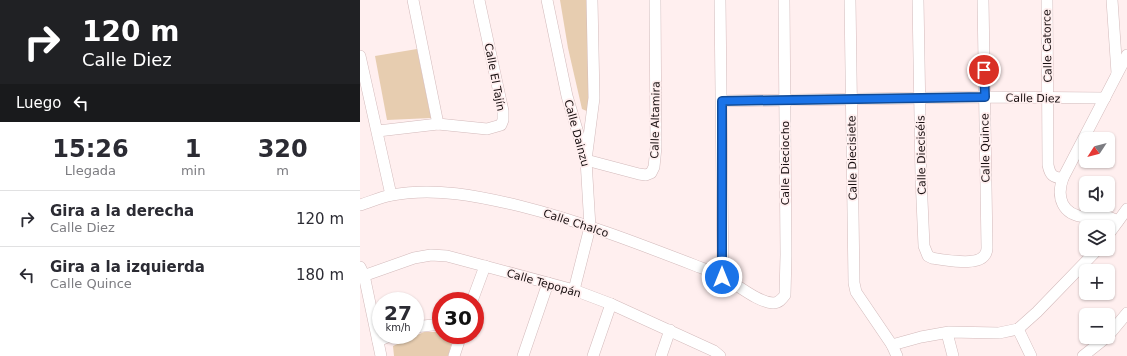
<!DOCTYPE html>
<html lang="es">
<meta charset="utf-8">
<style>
body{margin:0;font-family:"DejaVu Sans",sans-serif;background:#f2f2f3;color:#2b2b33;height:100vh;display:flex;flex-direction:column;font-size:15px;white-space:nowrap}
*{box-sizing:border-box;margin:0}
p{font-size:13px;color:#7c7c81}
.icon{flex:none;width:22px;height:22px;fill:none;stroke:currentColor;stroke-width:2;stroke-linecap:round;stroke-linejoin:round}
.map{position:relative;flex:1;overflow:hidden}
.details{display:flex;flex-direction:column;background:#fff;width:360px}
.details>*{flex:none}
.top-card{background:#202124;color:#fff;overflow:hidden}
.needle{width:26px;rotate:234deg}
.buttons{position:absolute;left:719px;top:132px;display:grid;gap:8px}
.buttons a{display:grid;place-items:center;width:36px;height:36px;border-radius:6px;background:#fff;box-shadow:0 1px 3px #0004;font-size:20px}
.speed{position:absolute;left:12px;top:292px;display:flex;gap:8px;font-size:20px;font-weight:700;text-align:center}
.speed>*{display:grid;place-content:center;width:52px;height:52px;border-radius:50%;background:#fff;box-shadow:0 1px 3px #0004;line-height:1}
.speed small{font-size:10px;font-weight:400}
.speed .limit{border:6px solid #d22;background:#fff;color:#111}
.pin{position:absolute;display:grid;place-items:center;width:34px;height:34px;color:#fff;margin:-17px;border:2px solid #fff;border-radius:50%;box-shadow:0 1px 4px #0007}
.me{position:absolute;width:44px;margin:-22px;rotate:0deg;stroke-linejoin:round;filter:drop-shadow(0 0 3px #0008)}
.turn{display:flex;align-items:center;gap:14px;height:84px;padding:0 16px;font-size:18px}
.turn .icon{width:52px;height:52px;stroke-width:2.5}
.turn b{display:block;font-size:28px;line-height:34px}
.then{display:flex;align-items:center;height:38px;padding:0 16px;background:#0003;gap:8px;font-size:15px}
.eta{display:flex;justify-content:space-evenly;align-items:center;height:68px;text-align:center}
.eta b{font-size:24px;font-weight:700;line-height:28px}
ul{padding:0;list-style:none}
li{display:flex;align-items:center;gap:12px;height:56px;padding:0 16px;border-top:1px solid #e1e1e2}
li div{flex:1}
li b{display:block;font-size:15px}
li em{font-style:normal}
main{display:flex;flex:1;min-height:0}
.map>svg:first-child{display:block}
.green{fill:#e7cdb0}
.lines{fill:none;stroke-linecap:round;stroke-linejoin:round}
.street-casing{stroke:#d3babb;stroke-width:12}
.street{stroke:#fff;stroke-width:11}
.route-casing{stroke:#114b97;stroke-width:10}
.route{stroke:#1a73e8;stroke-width:7}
.labels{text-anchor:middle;stroke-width:3.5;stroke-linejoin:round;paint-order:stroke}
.street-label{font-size:11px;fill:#170e0f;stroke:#ffefef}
</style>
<main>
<section class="details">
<div class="top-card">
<div class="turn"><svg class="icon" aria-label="right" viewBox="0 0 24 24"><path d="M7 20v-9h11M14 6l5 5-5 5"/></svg><div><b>120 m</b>Calle Diez</div></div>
<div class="then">Luego<svg class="icon" aria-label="left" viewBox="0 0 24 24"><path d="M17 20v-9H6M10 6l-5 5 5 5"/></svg></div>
</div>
<div class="eta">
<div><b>15:26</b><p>Llegada</p></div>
<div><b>1</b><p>min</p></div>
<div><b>320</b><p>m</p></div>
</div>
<ul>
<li><svg class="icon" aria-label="right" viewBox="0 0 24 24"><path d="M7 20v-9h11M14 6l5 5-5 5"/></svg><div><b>Gira a la derecha</b><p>Calle Diez</p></div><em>120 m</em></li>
<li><svg class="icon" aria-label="left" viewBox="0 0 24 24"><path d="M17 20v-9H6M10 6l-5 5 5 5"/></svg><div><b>Gira a la izquierda</b><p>Calle Quince</p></div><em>180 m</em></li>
</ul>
</section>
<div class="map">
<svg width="767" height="356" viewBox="0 0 767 356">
<rect width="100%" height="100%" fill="#ffefef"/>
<!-- green -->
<g class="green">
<polygon points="200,0 228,0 229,112 222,109 208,48"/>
<polygon points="57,49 71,118 27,120 15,56"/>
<polygon points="64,332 81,332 81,335 94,335 88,356 34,356 33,346"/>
</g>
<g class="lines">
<!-- street casing -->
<g class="street-casing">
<g id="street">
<polyline points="53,0 78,124"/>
<polyline points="187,0 207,96 226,160 230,227 214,290"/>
<polyline points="232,0 234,98 226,160 279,174 286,175 291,173 294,167 296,147 295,0"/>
<polyline points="360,0 363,277"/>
<polyline points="490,0 494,283 496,292 532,345 537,356"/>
<path d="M558,0L561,177L564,246L568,256L572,258C584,260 616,266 624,256C626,254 627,251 627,248L623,0"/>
<path d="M687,0L688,165C690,175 693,178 703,178"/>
<polyline points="752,0 757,73"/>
<polyline points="0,56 31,195"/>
<polyline points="362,101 625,97 745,98"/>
<polyline points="18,131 78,124 127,129 141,125 143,120 143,111 119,0"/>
<path d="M0,205C10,202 21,197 32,195C75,187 118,196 160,206C220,221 277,243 334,265C344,269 354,272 363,277C377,284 397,302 413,303C419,303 422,299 425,295L426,255L424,0"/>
<path d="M758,221C753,219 747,216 741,215C735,215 730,217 725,217C702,215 696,197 703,178L767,55"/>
<polyline points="748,235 767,209"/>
<polyline points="0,267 4,275 21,356"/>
<polyline points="0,277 54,258 71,255 87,256 214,290 251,304 354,351 360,356"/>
<polyline points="112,301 125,266"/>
<polyline points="55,327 81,324"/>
<polyline points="658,329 671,356"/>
<polyline points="587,333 593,356"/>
<polyline points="748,336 767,313"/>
<polyline points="18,341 32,335"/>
<polyline points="532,345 561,337 589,332 639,333 658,329 677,312 738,249"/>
<polyline points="94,356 101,335"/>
<polyline points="163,356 188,283"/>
<polyline points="233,356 251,304"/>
<polyline points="301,356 310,330"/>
<polyline points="723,356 747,337"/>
</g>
</g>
<!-- street -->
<use href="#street" class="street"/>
</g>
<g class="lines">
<!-- route casing -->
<g class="route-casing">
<polyline id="route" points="362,277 362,101 625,97 624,70"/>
</g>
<!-- route -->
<use href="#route" class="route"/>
</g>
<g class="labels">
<!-- street labels -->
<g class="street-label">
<text transform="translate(687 46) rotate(-91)" y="4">Calle Catorce</text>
<text transform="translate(135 77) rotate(79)" y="4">Calle El Tajín</text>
<text transform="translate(673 98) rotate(1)" y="4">Calle Diez</text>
<text transform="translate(295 120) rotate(-89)" y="4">Calle Altamira</text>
<text transform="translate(217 133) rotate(75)" y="4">Calle Dainzu</text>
<text transform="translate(625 148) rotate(-91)" y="4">Calle Quince</text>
<text transform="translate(561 155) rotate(-91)" y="4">Calle Dieciséis</text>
<text transform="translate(492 158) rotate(-91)" y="4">Calle Diecisiete</text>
<text transform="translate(425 163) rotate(-90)" y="4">Calle Dieciocho</text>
<text transform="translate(216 223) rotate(18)" y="4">Calle Chalco</text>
<text transform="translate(184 283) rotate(16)" y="4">Calle Tepopán</text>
</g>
</g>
</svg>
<div class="buttons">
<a><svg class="needle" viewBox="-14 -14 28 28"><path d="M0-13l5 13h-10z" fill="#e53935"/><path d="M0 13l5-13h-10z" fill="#7c7c81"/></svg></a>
<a><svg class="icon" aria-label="sound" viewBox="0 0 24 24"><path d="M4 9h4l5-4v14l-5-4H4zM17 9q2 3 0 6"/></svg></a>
<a><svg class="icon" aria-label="layers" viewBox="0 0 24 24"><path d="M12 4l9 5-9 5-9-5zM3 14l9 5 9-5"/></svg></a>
<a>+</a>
<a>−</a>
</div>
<div class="speed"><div>27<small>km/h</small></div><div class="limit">30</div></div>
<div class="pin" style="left:624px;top:70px;background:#d93025"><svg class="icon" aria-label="arrive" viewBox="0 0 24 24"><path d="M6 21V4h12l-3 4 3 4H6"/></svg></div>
<svg class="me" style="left:362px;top:277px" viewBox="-20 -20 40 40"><circle r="17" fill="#1a73e8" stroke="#fff" stroke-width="3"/><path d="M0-11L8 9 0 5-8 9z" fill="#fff"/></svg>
</div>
</main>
